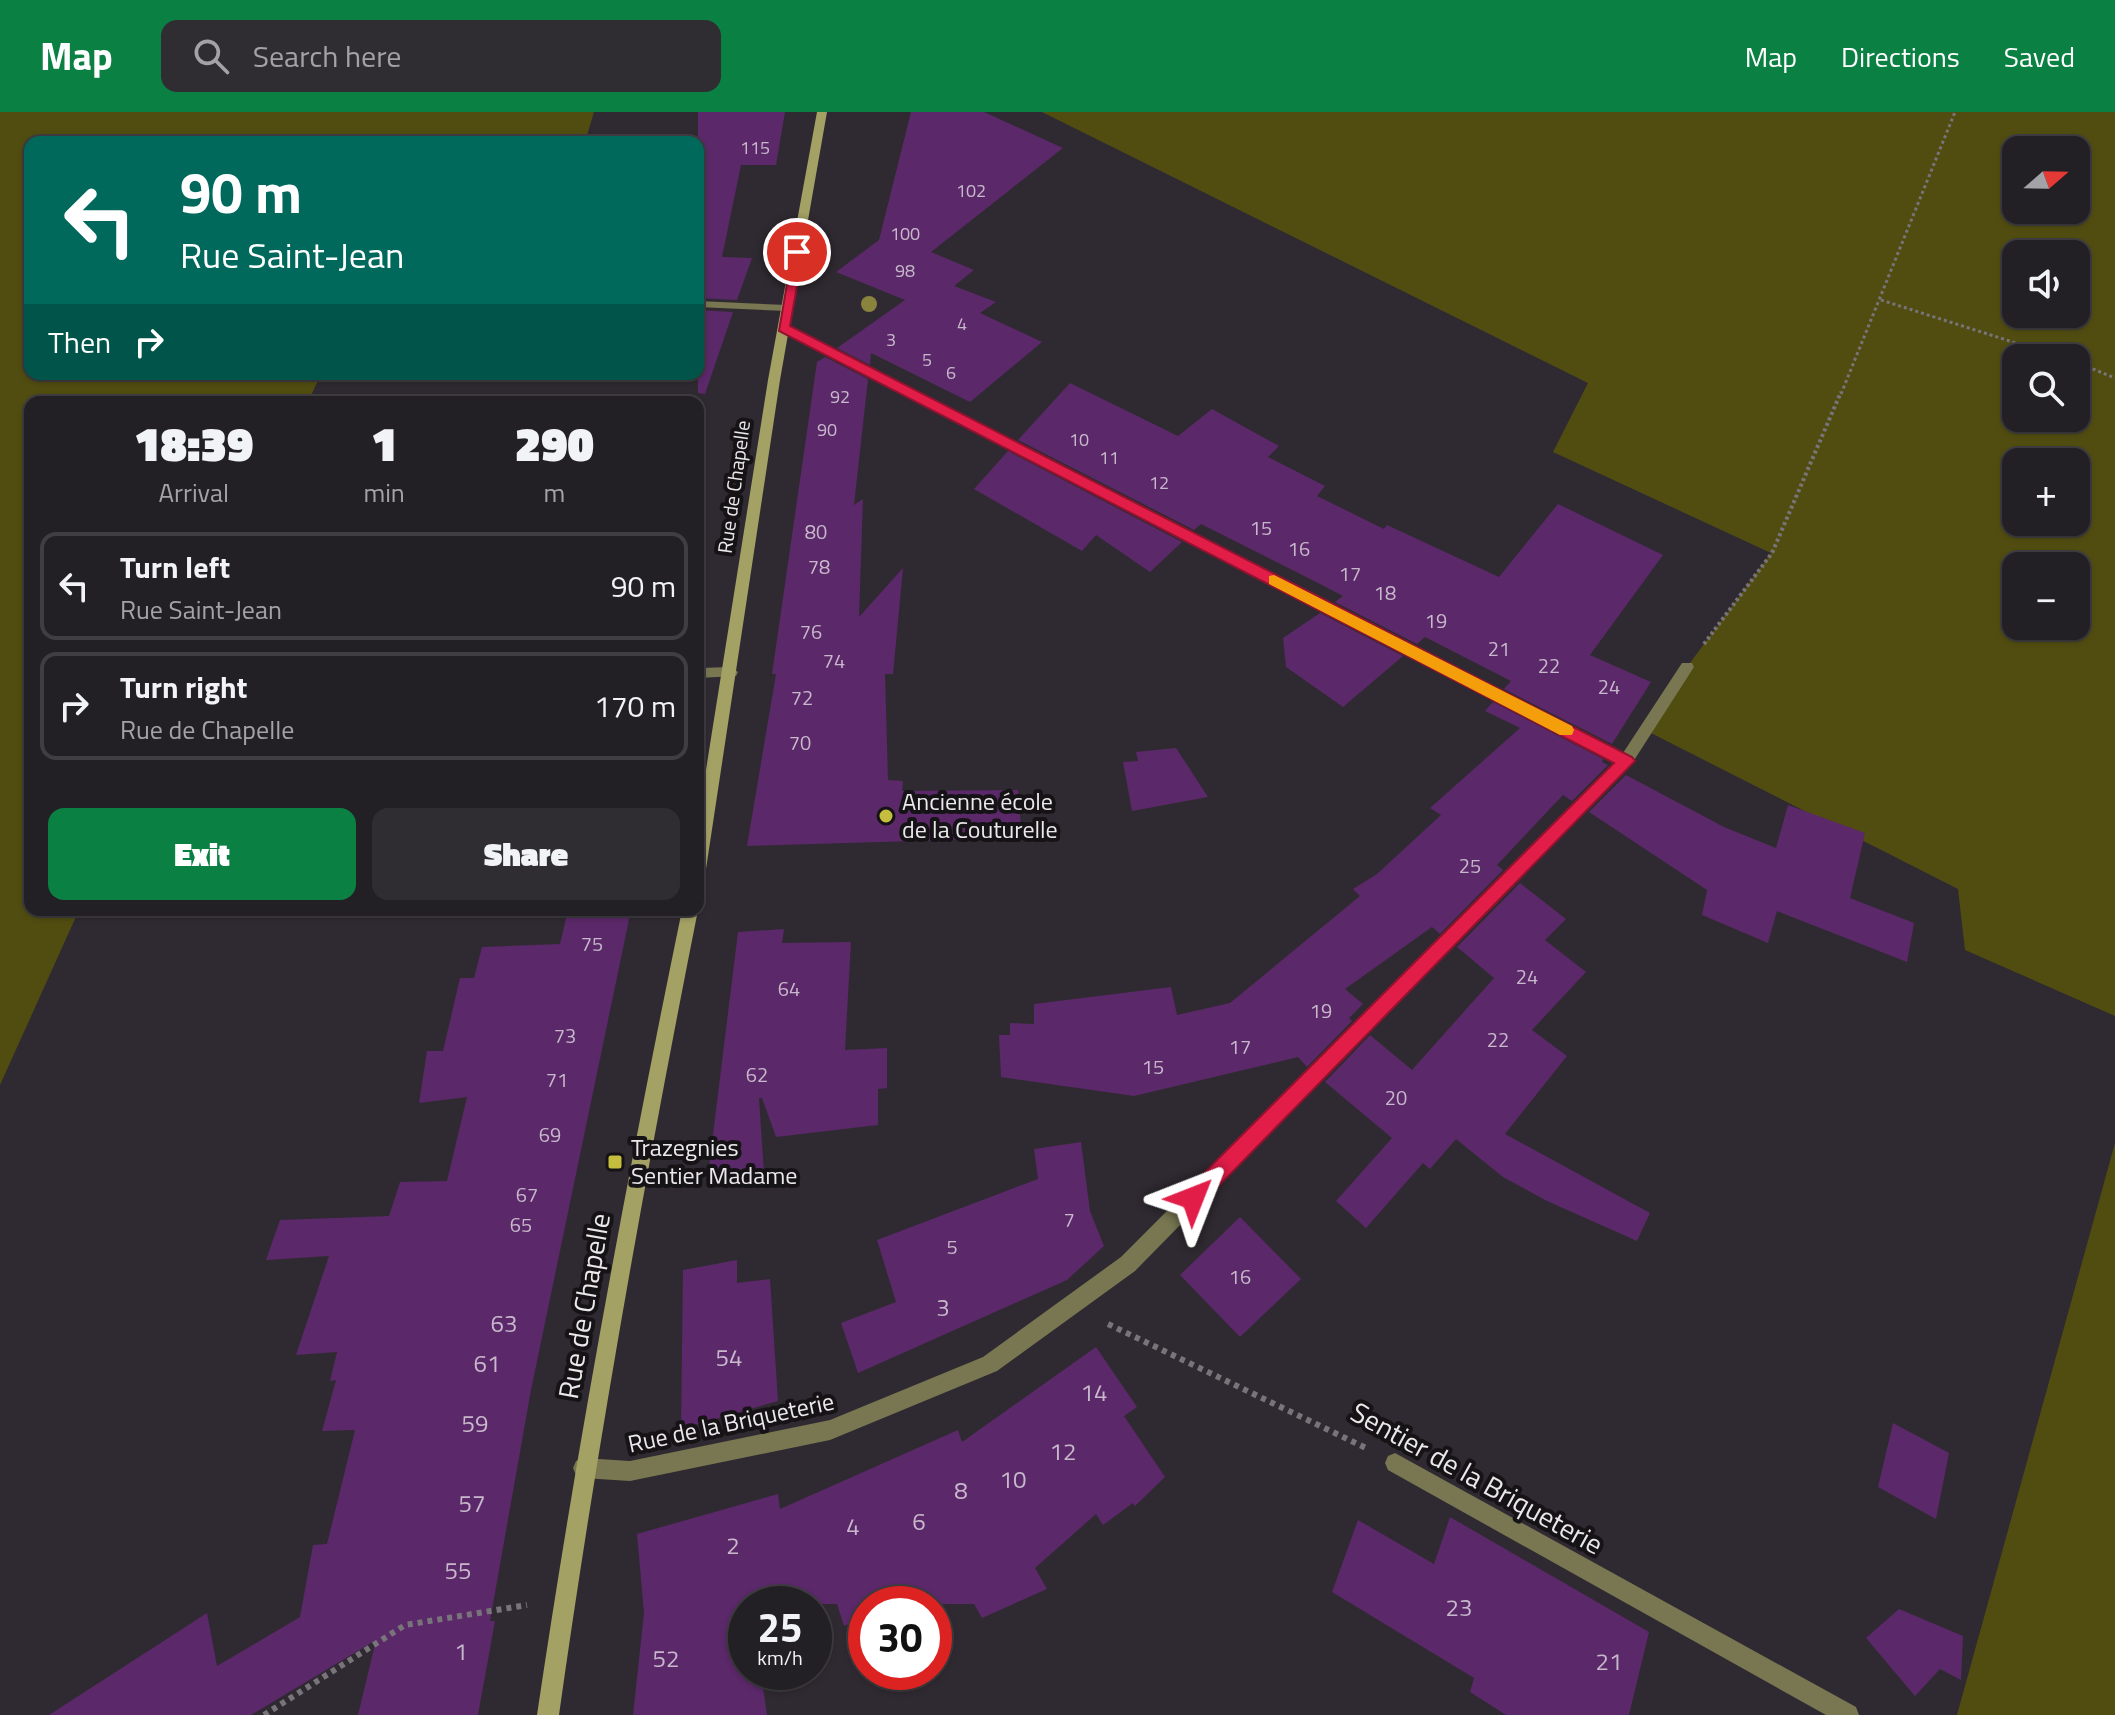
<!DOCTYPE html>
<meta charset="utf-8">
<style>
body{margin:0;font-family:"Titillium Web",sans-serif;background:#2f2d32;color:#f1f3f6;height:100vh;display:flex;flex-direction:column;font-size:30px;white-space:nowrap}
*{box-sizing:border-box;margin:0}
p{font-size:26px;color:#a3a3a7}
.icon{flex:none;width:44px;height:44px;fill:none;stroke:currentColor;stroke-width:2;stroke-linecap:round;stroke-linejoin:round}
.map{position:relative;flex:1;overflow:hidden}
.sheet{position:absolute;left:24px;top:284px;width:680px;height:520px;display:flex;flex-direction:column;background:#232025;border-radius:16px;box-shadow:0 2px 6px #0004,0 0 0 2px #403e42}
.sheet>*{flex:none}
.banner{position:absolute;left:24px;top:24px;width:680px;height:244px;border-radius:16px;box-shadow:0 2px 6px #0004,0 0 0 2px #403e42;background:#00695c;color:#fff;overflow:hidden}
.needle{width:52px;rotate:70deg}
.controls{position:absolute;left:2002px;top:24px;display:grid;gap:16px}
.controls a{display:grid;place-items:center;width:88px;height:88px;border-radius:16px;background:#232025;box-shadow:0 2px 6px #0004,0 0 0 2px #403e42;font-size:40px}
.speed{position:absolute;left:728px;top:1474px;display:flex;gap:16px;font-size:40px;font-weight:700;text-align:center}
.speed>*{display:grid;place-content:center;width:104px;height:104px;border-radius:50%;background:#232025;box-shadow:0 2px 6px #0004,0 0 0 2px #403e42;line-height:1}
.speed small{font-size:20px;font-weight:400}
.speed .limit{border:12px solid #d22;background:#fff;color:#111}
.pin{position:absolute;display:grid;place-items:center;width:68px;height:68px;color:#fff;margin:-34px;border:4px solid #fff;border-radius:50%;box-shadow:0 2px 8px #0007}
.me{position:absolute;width:88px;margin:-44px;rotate:45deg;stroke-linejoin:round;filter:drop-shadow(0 0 6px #0008)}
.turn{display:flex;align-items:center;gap:28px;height:168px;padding:0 24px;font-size:36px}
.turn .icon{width:104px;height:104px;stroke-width:2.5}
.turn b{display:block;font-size:56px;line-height:68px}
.then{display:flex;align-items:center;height:76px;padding:0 24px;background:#0003;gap:16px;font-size:30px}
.eta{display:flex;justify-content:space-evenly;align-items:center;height:136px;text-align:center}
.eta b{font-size:48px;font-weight:800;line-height:56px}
.button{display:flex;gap:16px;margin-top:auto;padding:16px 24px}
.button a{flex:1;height:92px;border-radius:16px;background:#0b8043;color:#fff;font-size:32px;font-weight:800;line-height:92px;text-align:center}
.button a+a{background:#2f2d32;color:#f1f3f6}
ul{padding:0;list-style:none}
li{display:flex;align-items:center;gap:24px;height:108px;margin:0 16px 12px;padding:0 8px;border:4px solid #403e42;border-radius:16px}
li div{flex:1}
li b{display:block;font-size:30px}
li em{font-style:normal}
header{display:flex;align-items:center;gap:48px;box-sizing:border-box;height:112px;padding:0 40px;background:#0b8043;color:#fff}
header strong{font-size:38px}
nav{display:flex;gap:44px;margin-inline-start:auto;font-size:28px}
.search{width:560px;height:72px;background:#2f2d32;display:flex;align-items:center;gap:20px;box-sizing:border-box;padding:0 28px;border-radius:16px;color:#a3a3a7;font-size:30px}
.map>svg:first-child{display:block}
.green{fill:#514d11;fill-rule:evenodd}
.building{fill:#5b2869}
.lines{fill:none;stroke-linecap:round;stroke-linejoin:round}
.path-far2{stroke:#78747a;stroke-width:3;stroke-dasharray:3 3;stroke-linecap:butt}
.path-far1{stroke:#78747a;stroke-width:4;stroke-dasharray:3 3;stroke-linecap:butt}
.path{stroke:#78747a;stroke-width:6;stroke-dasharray:5 5;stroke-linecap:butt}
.lane{fill:#787751;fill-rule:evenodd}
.street{fill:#787751;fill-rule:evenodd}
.secondary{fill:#a3a164;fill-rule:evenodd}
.tree{fill:#89833e}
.route{fill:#e11d48;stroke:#92132f;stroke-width:2}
.slow{fill:#f59e0b}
.poi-dot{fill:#c4bd3e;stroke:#161316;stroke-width:3}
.labels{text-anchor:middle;stroke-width:8;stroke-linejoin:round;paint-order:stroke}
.far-number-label{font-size:18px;fill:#c7b8cb}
.far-street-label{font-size:20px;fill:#ebe8ec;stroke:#161316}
.number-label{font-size:20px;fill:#c7b8cb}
.poi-label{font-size:24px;fill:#ebe8ec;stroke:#161316;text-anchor:start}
.near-number-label{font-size:24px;fill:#c7b8cb}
.street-label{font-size:24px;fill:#ebe8ec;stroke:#161316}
.near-street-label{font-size:28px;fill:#ebe8ec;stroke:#161316}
</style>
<header>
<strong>Map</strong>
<div class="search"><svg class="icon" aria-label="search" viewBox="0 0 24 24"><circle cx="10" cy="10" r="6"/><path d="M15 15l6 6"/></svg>Search here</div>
<nav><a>Map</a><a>Directions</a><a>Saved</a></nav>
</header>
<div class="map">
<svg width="2115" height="1603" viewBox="0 0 2115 1603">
<rect width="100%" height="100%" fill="#2f2a31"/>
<!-- green -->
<g class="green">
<polygon points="0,0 594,0 585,30 30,30 30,262 321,262 308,290 30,290 30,798 79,798 0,973"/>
<path d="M1042,0H2115V904L1965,838L1958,777L1647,619L1687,555L1771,441L1553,340L1588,271ZM2016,38H2076V98H2016ZM2016,142H2076V202H2016ZM2016,246H2076V306H2016ZM2016,350H2076V410H2016ZM2016,454H2076V514H2016Z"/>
<polygon points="2115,1031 2115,1603 1957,1603"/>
</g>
<!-- building -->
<g class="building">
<polygon points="698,0 785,0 776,53 741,53 722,145 752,146 737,188 698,186"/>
<polygon points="911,0 984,0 1063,36 931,140 974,158 954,174 996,190 980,201 1042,230 970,290 871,241 870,253 837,236 905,188 836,160 879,128"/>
<polygon points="698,198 733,200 705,282 698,281"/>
<polygon points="825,245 868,267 854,393 863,387 859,505 903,456 893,562 885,562 888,668 903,669 902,679 1018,678 1022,726 747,734 776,562 772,562 817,250"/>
<polygon points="1070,271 1178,324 1212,297 1279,334 1268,345 1325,374 1317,384 1384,417 1387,413 1499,465 1558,392 1663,443 1590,543 1651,570 1612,632 1504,577 1511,569 1425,525 1417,532 1335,490 1343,484 1322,473 1201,412 1194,418 1018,328"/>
<polygon points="1008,339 1182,430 1150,460 1096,423 1082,439 974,377"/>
<polygon points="1320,501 1403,544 1343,595 1286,555 1283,526"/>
<polygon points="1493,590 1603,647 1602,650 1608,653 1572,689 1563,683 1497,753 1503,758 1440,822 1432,815 1345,877 1363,892 1349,906 1352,909 1307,955 1298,945 1134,984 1001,965 999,923 1010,923 1010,911 1034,912 1034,892 1171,875 1177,903 1230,891 1360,784 1353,777 1377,762 1441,703 1430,696 1520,616 1485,599"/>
<polygon points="1176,636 1208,685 1132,699 1123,650 1138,649 1136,640"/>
<polygon points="1626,663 1724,715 1776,736 1788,693 1865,721 1850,786 1914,811 1907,850 1777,799 1768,831 1702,803 1707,778 1589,700"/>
<polygon points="1520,771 1566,807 1545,828 1586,860 1532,918 1567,944 1505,1022 1650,1101 1637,1129 1547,1089 1503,1065 1456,1027 1430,1057 1423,1051 1366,1116 1336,1089 1392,1026 1325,970 1370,923 1412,958 1494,866 1457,835"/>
<polygon points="568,798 631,798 531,1278 490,1509 495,1509 478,1603 358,1603 376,1528 251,1603 49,1603 207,1501 217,1554 300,1505 313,1433 327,1432 355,1318 322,1319 336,1268 330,1269 337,1240 296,1243 329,1144 266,1148 280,1108 389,1104 400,1070 447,1069 467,985 419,991 427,939 443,939 460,866 474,866 482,835 560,832"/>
<polygon points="784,817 782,831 851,830 845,938 887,936 887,976 878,977 878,1013 776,1025 762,986 759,986 764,1062 707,1071 738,820"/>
<polygon points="1081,1030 1090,1099 1104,1134 1067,1168 858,1261 841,1211 896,1190 877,1128 1038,1067 1034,1037"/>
<polygon points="1240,1105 1301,1167 1240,1225 1180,1163"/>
<polygon points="737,1148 737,1171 770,1167 778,1289 681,1317 683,1158"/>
<polygon points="1096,1235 1137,1295 1124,1304 1165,1365 1135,1394 1133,1391 1103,1413 1096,1402 1035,1456 1047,1477 982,1506 974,1492 866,1492 866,1505 844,1514 837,1492 746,1492 746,1560 771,1560 772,1564 762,1569 767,1603 633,1603 644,1501 637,1422 778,1382 780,1397 958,1318 962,1330"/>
<polygon points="1893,1311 1949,1341 1936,1407 1878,1375"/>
<polygon points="1450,1405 1649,1520 1629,1603 1506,1603 1470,1580 1474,1566 1332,1480 1358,1408 1434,1452"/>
<polygon points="1899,1497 1963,1524 1961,1568 1940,1557 1915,1584 1866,1526"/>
</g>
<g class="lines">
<!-- path-far2 -->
<g class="path-far2">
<polyline points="1881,188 2063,246"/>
<polyline points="2076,250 2115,266"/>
<polyline points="1841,282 1955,0"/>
</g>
<!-- path-far1 -->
<polyline class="path-far1" points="1704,532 1772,441 1841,280"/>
<!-- path -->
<g class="path">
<polyline points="1108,1212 1366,1336"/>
<polyline points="264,1603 405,1513 527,1493"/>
</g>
<!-- lane -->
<g class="lane">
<polygon points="698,189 787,193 793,196 787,199 698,195"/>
<polygon points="731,555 738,560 736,564 698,566 698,556"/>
</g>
<!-- street -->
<g class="street">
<polygon points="780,214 788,214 1623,641 1682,551 1692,551 1694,555 1631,653 1135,1159 997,1259 830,1328 630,1369 583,1366 576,1363 573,1356 576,1349 583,1346 630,1349 830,1308 983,1245 1121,1145 1615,650 780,218"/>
<polygon points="1395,1341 1856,1595 1859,1603 1826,1603 1388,1358 1385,1351 1388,1344"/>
</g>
<!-- secondary -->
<g class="secondary">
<polygon points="817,0 827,0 780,268 706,757 704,762 698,764 698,708 768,268"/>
<path d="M682,798H698C645,1065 597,1333 559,1603H537C577,1333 627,1065 682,798Z"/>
</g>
</g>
<!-- trees -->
<circle class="tree" cx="869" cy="192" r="8"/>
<!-- route -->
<polygon class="route" points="793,137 803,140 790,214 1632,645 1635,649 1200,1093 1193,1096 1186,1093 1183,1086 1186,1079 1614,651 779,219"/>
<!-- slow -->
<polygon class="slow" points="1274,463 1572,614 1574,618 1572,623 1560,623 1269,472 1269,464"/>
<!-- markers -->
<g class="poi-dot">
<circle cx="886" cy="704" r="8"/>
<rect x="607" y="1042" width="16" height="16" rx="4"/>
</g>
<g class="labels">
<!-- far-number labels -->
<g class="far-number-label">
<text x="755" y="42">115</text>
<text x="971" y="85">102</text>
<text x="905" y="128">100</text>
<text x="905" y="165">98</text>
<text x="962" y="218">4</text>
<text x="891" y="234">3</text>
<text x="927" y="254">5</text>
<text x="951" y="267">6</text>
<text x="840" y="291">92</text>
<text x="827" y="324">90</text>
<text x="1079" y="334">10</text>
<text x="1109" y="352">11</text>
<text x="1159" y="377">12</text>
</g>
<!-- far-street labels -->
<g class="far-street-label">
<text transform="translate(734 375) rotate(-82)" y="7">Rue de Chapelle</text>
</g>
<!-- number labels -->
<g class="number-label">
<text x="1261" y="423">15</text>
<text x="816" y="427">80</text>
<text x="1299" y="444">16</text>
<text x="819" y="462">78</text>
<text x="1350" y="469">17</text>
<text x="1385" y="488">18</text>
<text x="1436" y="516">19</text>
<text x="811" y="527">76</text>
<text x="1499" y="544">21</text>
<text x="834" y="556">74</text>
<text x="1549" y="561">22</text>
<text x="1609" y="582">24</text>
<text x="802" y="593">72</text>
<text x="800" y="638">70</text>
<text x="1470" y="761">25</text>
<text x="592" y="839">75</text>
<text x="1527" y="872">24</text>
<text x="789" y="884">64</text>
<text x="1321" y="906">19</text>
<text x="565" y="931">73</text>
<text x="1498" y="935">22</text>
<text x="1240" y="942">17</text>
<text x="1153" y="962">15</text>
<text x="757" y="970">62</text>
<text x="557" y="975">71</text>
<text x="1396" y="993">20</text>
<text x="550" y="1030">69</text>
<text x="527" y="1090">67</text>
<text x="1069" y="1115">7</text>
<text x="521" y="1120">65</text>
<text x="952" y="1142">5</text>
<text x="1240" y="1172">16</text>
</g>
<!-- poi labels -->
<g class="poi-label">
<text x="902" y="698">Ancienne école<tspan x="902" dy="28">de la Couturelle</tspan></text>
<text x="631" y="1044">Trazegnies<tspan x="631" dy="28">Sentier Madame</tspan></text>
</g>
<!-- near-number labels -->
<g class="near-number-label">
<text x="943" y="1204">3</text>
<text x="504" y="1220">63</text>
<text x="729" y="1254">54</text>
<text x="487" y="1260">61</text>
<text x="1094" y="1289">14</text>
<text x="475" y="1320">59</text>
<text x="1063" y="1348">12</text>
<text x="1013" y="1376">10</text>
<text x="961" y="1387">8</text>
<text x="472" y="1400">57</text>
<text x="919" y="1418">6</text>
<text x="853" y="1423">4</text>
<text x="733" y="1442">2</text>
<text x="458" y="1467">55</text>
<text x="1459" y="1504">23</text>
<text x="461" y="1548">1</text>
<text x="666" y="1555">52</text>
<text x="1609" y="1558">21</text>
</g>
<!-- street labels -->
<g class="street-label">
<text transform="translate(731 1311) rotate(-12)" y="8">Rue de la Briqueterie</text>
</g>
<!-- near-street labels -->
<g class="near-street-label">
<text transform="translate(584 1194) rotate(-80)" y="10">Rue de Chapelle</text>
<text transform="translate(1477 1366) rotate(29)" y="10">Sentier de la Briqueterie</text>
</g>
</g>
</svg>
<div class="controls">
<a><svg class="needle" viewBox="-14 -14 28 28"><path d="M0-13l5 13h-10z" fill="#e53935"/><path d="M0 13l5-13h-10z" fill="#a3a3a7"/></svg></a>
<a><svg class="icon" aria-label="sound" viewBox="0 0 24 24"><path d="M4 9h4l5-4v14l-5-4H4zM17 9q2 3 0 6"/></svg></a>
<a><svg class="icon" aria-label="search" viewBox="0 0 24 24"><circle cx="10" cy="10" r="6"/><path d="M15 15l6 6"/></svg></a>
<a>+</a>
<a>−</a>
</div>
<div class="speed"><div>25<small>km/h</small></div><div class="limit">30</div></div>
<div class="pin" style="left:797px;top:140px;background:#d93025"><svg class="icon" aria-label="arrive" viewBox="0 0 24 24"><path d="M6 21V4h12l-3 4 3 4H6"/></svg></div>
<svg class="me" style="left:1193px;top:1086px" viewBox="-20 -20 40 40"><path d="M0-17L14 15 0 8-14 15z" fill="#e11d48" stroke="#fff" stroke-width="4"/></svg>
<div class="banner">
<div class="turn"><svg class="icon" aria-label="left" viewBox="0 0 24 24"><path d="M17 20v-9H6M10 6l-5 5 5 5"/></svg><div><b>90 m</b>Rue Saint-Jean</div></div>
<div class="then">Then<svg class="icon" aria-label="right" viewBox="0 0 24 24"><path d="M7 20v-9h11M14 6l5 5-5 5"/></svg></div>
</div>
<section class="sheet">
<div class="eta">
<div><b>18:39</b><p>Arrival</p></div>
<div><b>1</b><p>min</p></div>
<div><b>290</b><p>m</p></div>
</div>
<ul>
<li><svg class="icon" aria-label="left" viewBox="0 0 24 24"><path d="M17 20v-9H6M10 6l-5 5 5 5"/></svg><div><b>Turn left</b><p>Rue Saint-Jean</p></div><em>90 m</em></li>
<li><svg class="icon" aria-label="right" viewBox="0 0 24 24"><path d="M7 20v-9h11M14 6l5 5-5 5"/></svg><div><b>Turn right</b><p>Rue de Chapelle</p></div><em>170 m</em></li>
</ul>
<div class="button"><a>Exit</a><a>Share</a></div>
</section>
</div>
